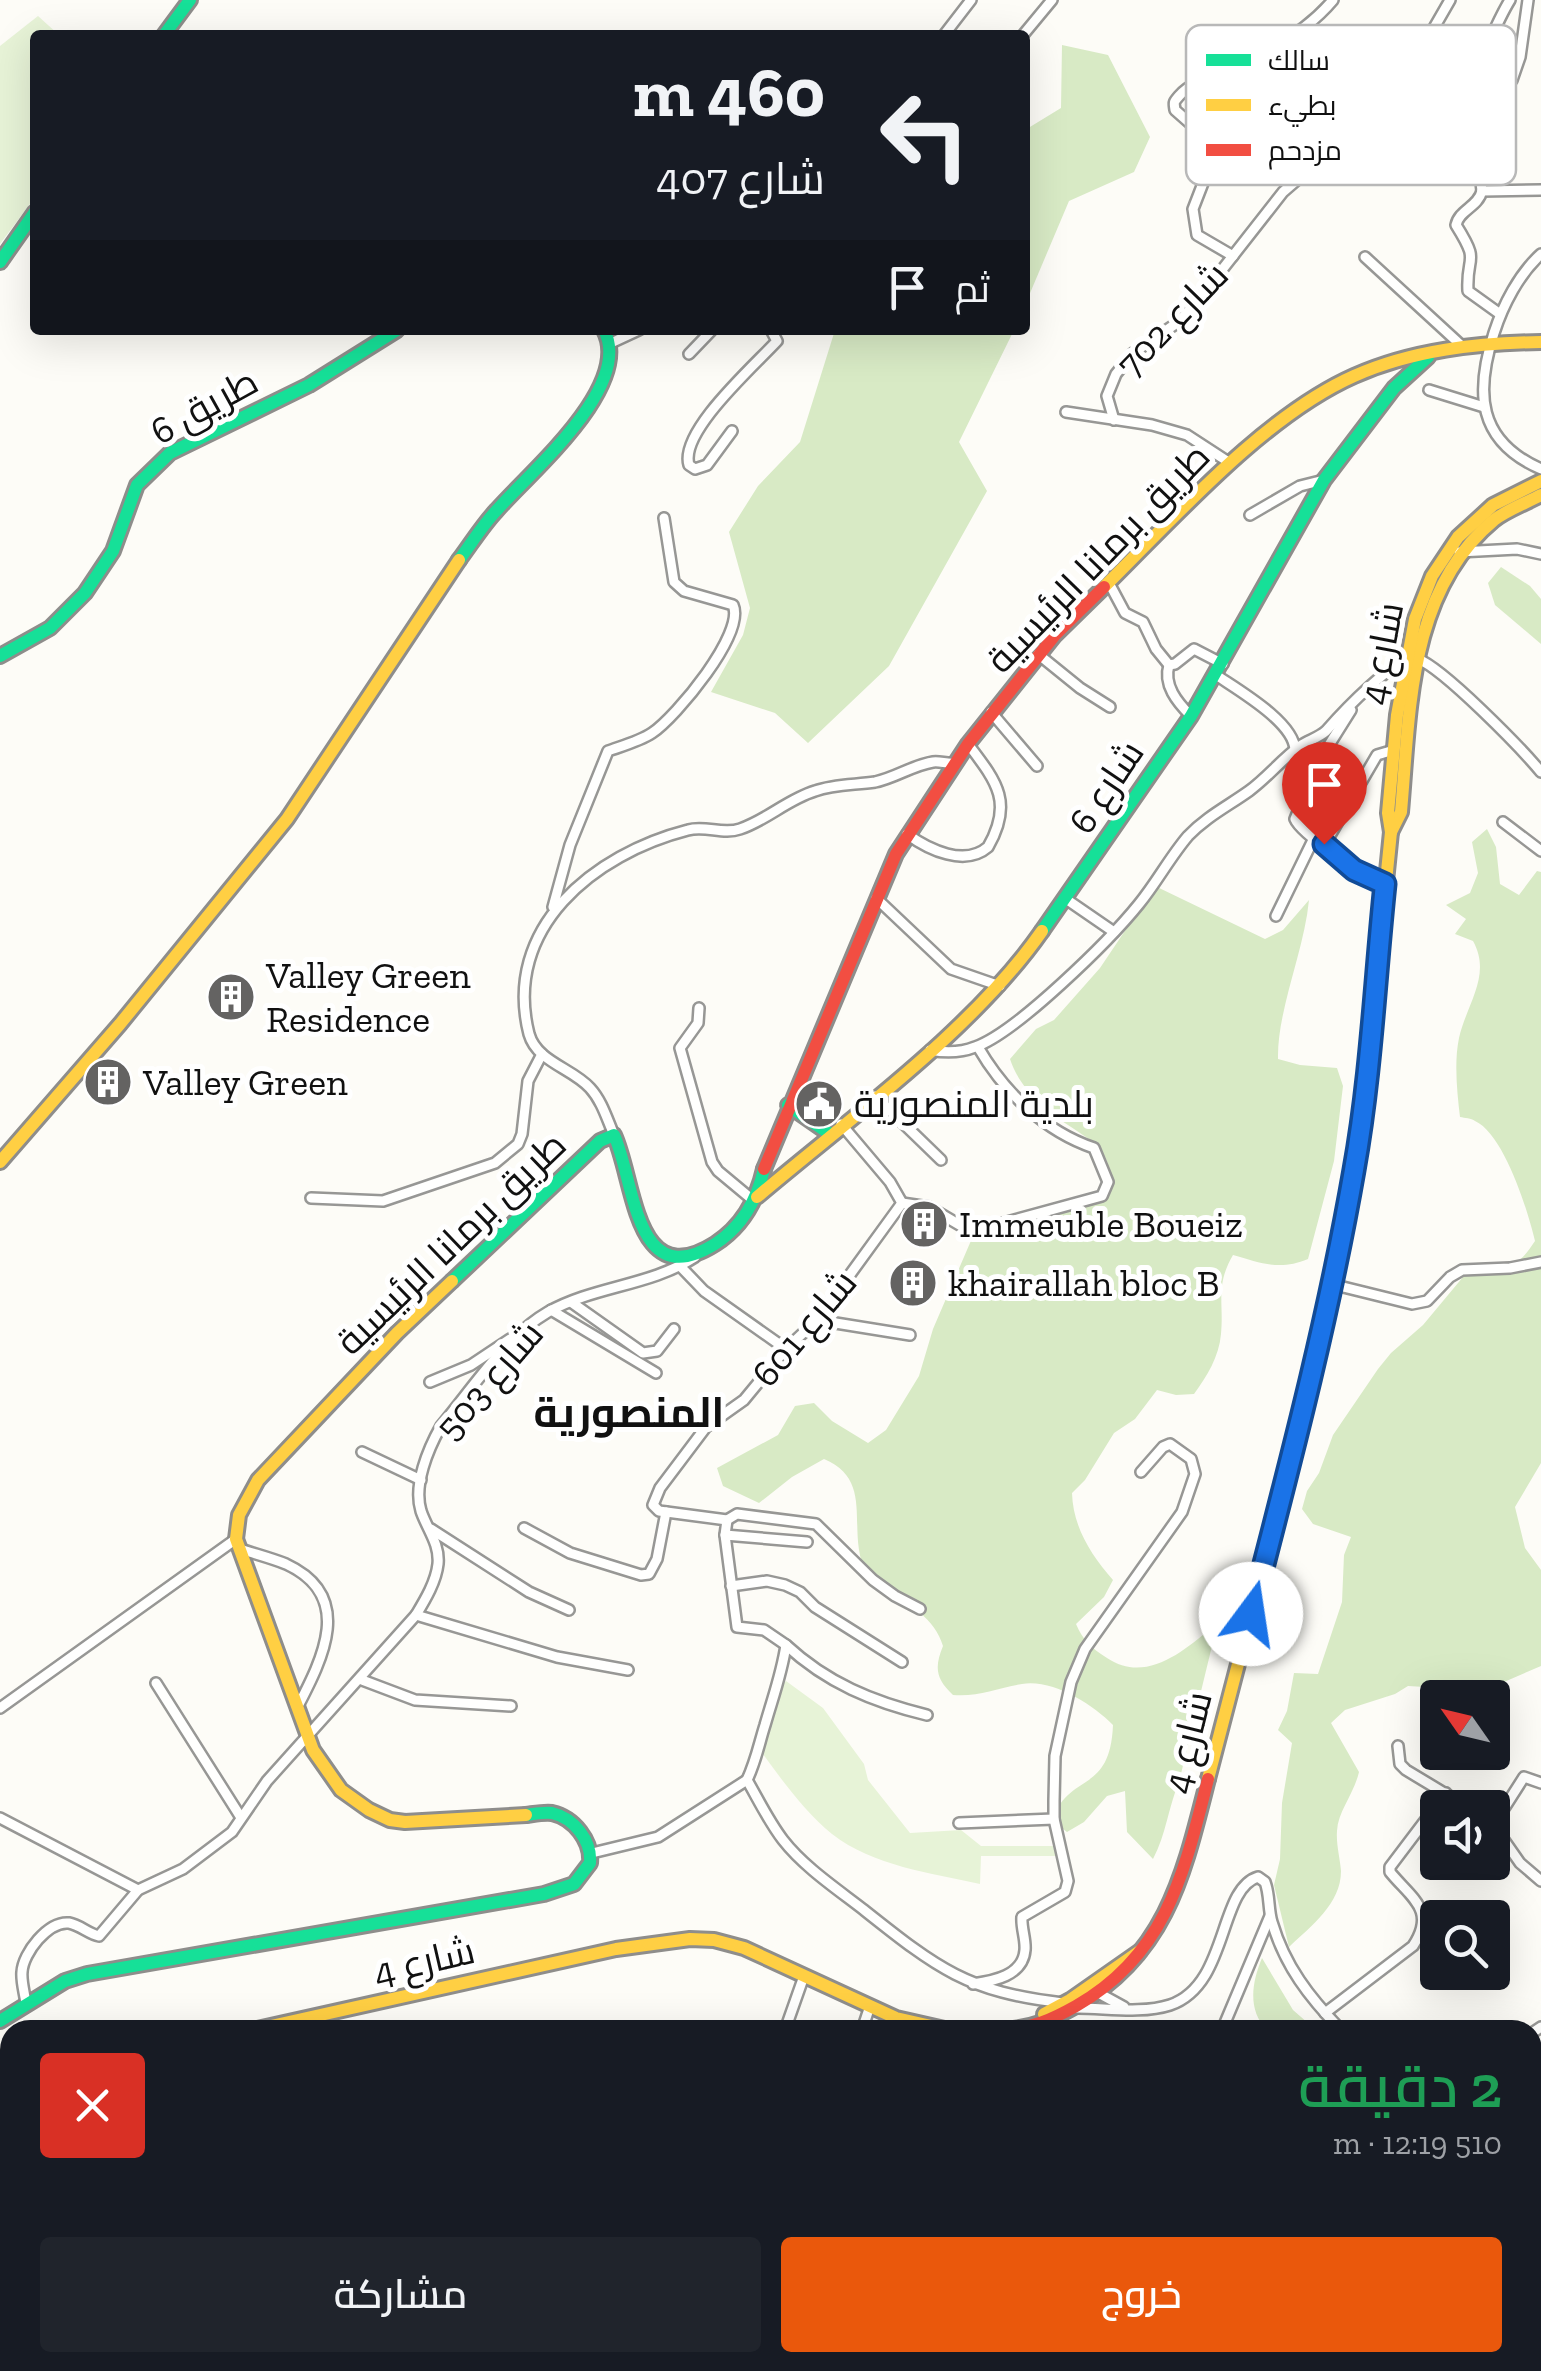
<!DOCTYPE html>
<html lang="ar">
<meta charset="utf-8">
<style>
body{margin:0;font-family:"Zilla Slab",Cairo,serif;background:#20242c;color:#f1f3f6;direction:rtl;height:100vh;display:flex;flex-direction:column;font-size:38px;white-space:nowrap}
*{box-sizing:border-box;margin:0}
p{font-size:32px;color:#9ea1a6}
.icon{flex:none;width:55px;height:55px;fill:none;stroke:currentColor;stroke-width:2;stroke-linecap:round;stroke-linejoin:round}
.map{position:relative;flex:1;overflow:hidden;direction:ltr}
.drawer{position:absolute;left:0px;top:2020px;width:1542px;height:352px;display:flex;flex-direction:column;background:#171b24;border-radius:30px 30px 0 0;box-shadow:0 10px 40px #0002;direction:rtl}
.drawer>*{flex:none}
.hud{position:absolute;left:30px;top:30px;width:1000px;height:305px;border-radius:10px;box-shadow:0 10px 40px #0002;direction:rtl;background:#171b24;color:#f1f3f6;overflow:hidden}
.needle{width:65px;rotate:304deg}
.buttons{position:absolute;left:1420px;top:1680px;display:grid;gap:20px}
.buttons a{display:grid;place-items:center;width:90px;height:90px;border-radius:10px;background:#171b24;box-shadow:0 10px 40px #0002;font-size:50px}
.pin{position:absolute;display:grid;place-items:center;width:85px;height:85px;color:#fff;margin:-102px -42px;border-radius:50% 50% 50% 0;rotate:-45deg;box-shadow:0 0 10px #0007}
.pin .icon{rotate:45deg}
.me{position:absolute;width:110px;margin:-55px;rotate:14deg;stroke-linejoin:round;filter:drop-shadow(0 0 8px #0008)}
.turn{display:flex;align-items:center;gap:35px;height:210px;padding:0 40px;font-size:45px}
.turn .icon{width:130px;height:130px;stroke-width:2.5}
.turn b{display:block;font-size:70px;line-height:85px}
.then{display:flex;align-items:center;height:95px;padding:0 40px;background:#0003;gap:20px;font-size:38px}
.round{display:grid;place-items:center;flex:none;width:105px;height:105px;border-radius:10px;background:#20242c}
.summary{display:flex;align-items:center;justify-content:space-between;height:170px;padding:0 40px}
h1{font-size:60px;font-weight:600;line-height:75px;color:#1e9e55}
.cta{display:flex;gap:20px;margin-top:auto;padding:20px 40px}
.cta a{flex:1;height:115px;border-radius:10px;background:#ea580c;color:#fff;font-size:40px;font-weight:600;line-height:115px;text-align:center}
.cta a+a{background:#20242c;color:#f1f3f6}
.map>svg:first-child{display:block}
.green{fill:#e7f3d7}
.forest{fill:#d8eac5}
.lines{fill:none;stroke-linecap:round;stroke-linejoin:round}
.street-casing{stroke:#979795;stroke-width:14}
.fast-casing{stroke:#8e8d8b;stroke-width:18}
.slow-casing{stroke:#8e8d8b;stroke-width:18}
.jam-casing{stroke:#8e8d8b;stroke-width:18}
.street{stroke:#fffffe;stroke-width:9}
.fast{stroke:#16e098;stroke-width:12}
.slow{stroke:#ffcf43;stroke-width:12}
.jam{stroke:#f24e42;stroke-width:12}
.route-casing{stroke:#114b97;stroke-width:25}
.route{stroke:#1a73e8;stroke-width:18}
.labels{text-anchor:middle;stroke-width:10;stroke-linejoin:round;paint-order:stroke}
.street-label{font-size:38px;fill:#111;stroke:#fff}
.poi-label{font-size:38px;fill:#111;stroke:#fff;text-anchor:start}
.quarter-label{font-size:42px;font-weight:bold;fill:#111;stroke:#fff}
.key{fill:#fff;stroke:#b8b8b8;stroke-width:2.5}
.key-label{font-size:28px;fill:#111}
</style>
<div class="map">
<svg width="1541" height="2371" viewBox="0 0 1541 2371">
<rect width="100%" height="100%" fill="#fdfcf7"/>
<!-- green -->
<g class="green">
<polygon points="38,16 59,35 35,35 35,197 0,244 0,46"/>
<path d="M786,1681L823,1708L864,1764L868,1780L910,1833L961,1830L981,1846H1053L1056,1856H981L980,1884C931,1873 873,1866 832,1834C804,1811 781,1779 760,1750L776,1690Z"/>
</g>
<!-- forest -->
<g class="forest">
<polygon points="1062,45 1108,55 1150,137 1134,172 1069,201 1025,305 1025,130 1061,108"/>
<polygon points="835,330 1014,330 959,442 987,491 889,666 808,743 775,713 711,692 743,635 750,608 729,532 758,486 800,442"/>
<polygon points="1501,567 1530,586 1541,599 1541,644 1495,605 1488,583"/>
<path d="M1487,829L1496,847L1500,884L1519,895L1537,871L1541,872V1463L1515,1507L1525,1548L1541,1570V1666L1504,1682L1493,1705L1492,1698L1444,1697L1425,1687L1408,1686L1395,1694L1345,1710L1331,1723L1359,1772C1354,1794 1338,1811 1337,1831C1336,1844 1340,1858 1341,1871C1341,1904 1311,1926 1289,1947L1274,1885L1280,1859L1282,1803L1292,1743L1278,1730L1287,1711L1294,1673L1318,1674L1342,1602L1344,1555L1351,1537L1313,1524L1302,1509L1307,1491L1319,1473L1333,1435L1378,1369L1391,1353L1423,1325L1463,1277L1479,1264C1510,1269 1518,1267 1535,1241C1528,1211 1504,1134 1475,1121C1471,1118 1465,1118 1460,1117C1457,1092 1454,1062 1459,1038C1467,1003 1492,975 1473,941L1455,934L1466,919L1446,905L1470,893L1478,873L1472,842Z"/>
<path d="M1155,886L1265,939L1283,930L1309,900C1304,952 1277,1010 1278,1059L1300,1065L1337,1068L1343,1086L1334,1161L1308,1259C1280,1271 1261,1263 1233,1255C1215,1286 1224,1302 1221,1334C1219,1357 1207,1376 1194,1394L1176,1395L1157,1390L1135,1419L1114,1433L1085,1480L1072,1493C1073,1527 1091,1555 1113,1580L1104,1597L1076,1624C1083,1640 1091,1648 1107,1658C1144,1683 1181,1654 1211,1628L1212,1646L1179,1782C1168,1808 1166,1835 1153,1859L1127,1832L1125,1791L1107,1796L1084,1822L1067,1832L1052,1820C1070,1771 1110,1795 1113,1725C1092,1704 1053,1679 1022,1684C997,1688 979,1697 953,1695C936,1679 934,1668 943,1646C935,1618 909,1605 885,1588C879,1584 871,1580 867,1574C844,1533 877,1481 824,1459L792,1477L759,1503L723,1486L717,1468L778,1435L795,1406L814,1403L832,1421L868,1443L886,1430L919,1376L933,1329L976,1229L1105,1197C1124,1145 1078,1137 1046,1109C1030,1095 1017,1080 1010,1059L1036,1029L1054,1020L1100,968Z"/>
<path d="M1262,1958L1293,2010L1316,2030H1267C1247,2010 1252,1982 1262,1958Z"/>
</g>
<g class="lines">
<!-- street casing -->
<g class="street-casing">
<g id="street">
<polyline points="944,35 971,0"/>
<polyline points="1023,35 1052,0"/>
<path d="M1400,75L1436,106L1452,108C1479,77 1489,34 1510,0"/>
<polyline points="1482,191 1475,132 1512,80 1520,57 1528,0"/>
<path d="M1482,191C1478,207 1459,210 1456,225C1481,265 1466,253 1468,291L1500,314"/>
<polyline points="1482,191 1541,190"/>
<path d="M1541,254C1519,274 1503,305 1494,333C1475,392 1477,441 1541,469"/>
<path d="M1233,256L1197,235L1193,209L1217,147L1175,110C1174,102 1173,103 1179,96C1195,78 1228,71 1250,60C1279,46 1312,25 1333,0"/>
<polyline points="1365,257 1463,347"/>
<polyline points="611,343 639,330"/>
<polyline points="689,354 712,330"/>
<polyline points="1429,390 1484,407"/>
<polyline points="1066,412 1152,425 1187,435 1230,463"/>
<polyline points="1114,420 1107,396 1116,374 1133,353 1177,323 1196,303 1283,192 1335,147 1357,137 1427,40 1450,0"/>
<path d="M732,431L707,465L695,469L689,465C679,432 754,366 777,341L771,330"/>
<polyline points="1250,515 1300,486 1324,480"/>
<polyline points="1459,552 1517,549 1541,554"/>
<polyline points="1109,583 1125,613 1143,622 1156,649 1169,665 1175,664 1194,649 1223,664"/>
<polyline points="1038,654 1080,688 1110,707"/>
<path d="M1169,665C1163,685 1177,702 1191,716"/>
<path d="M1216,675C1238,690 1294,722 1295,750"/>
<path d="M1351,710L1319,761L1295,819C1301,834 1367,879 1385,884"/>
<polyline points="991,712 1037,766"/>
<polyline points="1503,822 1541,851"/>
<path d="M907,834C929,850 965,867 988,847C1014,802 996,781 968,744"/>
<polyline points="1325,844 1377,755 1394,750"/>
<polyline points="876,898 951,969 1000,986"/>
<polyline points="1066,899 1114,932"/>
<path d="M553,907L570,845L608,751C622,746 640,741 652,733C676,717 746,633 733,605L684,591L674,582L664,518"/>
<polyline points="1276,916 1314,838"/>
<polyline points="699,1008 698,1023 680,1048 712,1162 718,1171 754,1201"/>
<path d="M930,1050C946,1053 960,1053 975,1047C1016,1033 1110,940 1139,904C1157,882 1170,857 1188,836C1206,817 1228,806 1249,791C1267,778 1282,759 1300,746C1309,740 1318,738 1326,731C1340,715 1398,652 1418,659C1444,669 1521,748 1541,772"/>
<polyline points="875,1096 941,1160"/>
<path d="M614,1135C607,1119 602,1101 590,1088C572,1068 537,1062 529,1034C502,928 594,854 688,830C705,825 723,835 740,829C767,820 788,799 815,791C834,784 855,785 875,782C895,778 913,765 933,762C940,761 947,764 955,763"/>
<polyline points="311,1198 383,1201 495,1163 518,1144 522,1134 528,1081 542,1054"/>
<path d="M902,1203L929,1207L963,1227L985,1228L1102,1196L1108,1182L1094,1148C1044,1131 1004,1092 978,1047"/>
<polyline points="680,1266 704,1291 786,1349"/>
<polyline points="1331,1284 1412,1304 1427,1301 1450,1277 1462,1270 1510,1268 1541,1262"/>
<polyline points="571,1302 643,1353 657,1351 674,1329"/>
<polyline points="551,1310 656,1373"/>
<polyline points="817,1320 910,1335"/>
<polyline points="430,1382 471,1365 510,1339"/>
<polyline points="362,1452 421,1480"/>
<polyline points="727,1520 737,1514 816,1524 873,1580 895,1596 920,1609"/>
<polyline points="524,1528 570,1553 641,1575 649,1574 657,1559 666,1512"/>
<polyline points="431,1529 529,1592 569,1610"/>
<polyline points="725,1535 807,1542"/>
<path d="M240,1549C255,1554 271,1558 286,1564C355,1596 323,1658 297,1708"/>
<polyline points="731,1586 767,1581 785,1585 800,1592 815,1607 902,1662"/>
<polyline points="416,1615 557,1657 628,1670"/>
<path d="M786,1645C827,1683 873,1702 927,1715"/>
<polyline points="362,1680 415,1700 511,1706"/>
<polyline points="156,1683 240,1816"/>
<polyline points="0,1708 236,1539"/>
<polyline points="1398,1746 1400,1764 1406,1770 1469,1808"/>
<path d="M747,1780C756,1761 759,1744 765,1725C773,1697 782,1673 786,1645L764,1630L737,1627L725,1535L727,1520L659,1511L653,1505L660,1488L706,1427L744,1400L786,1349L817,1320L902,1203L890,1182L841,1124"/>
<path d="M747,1780C758,1799 769,1822 783,1840C804,1867 837,1889 864,1910C937,1968 967,1992 1063,2003"/>
<polyline points="0,1818 138,1890"/>
<polyline points="959,1823 1054,1819"/>
<polyline points="1492,1823 1520,1863 1541,1881"/>
<polyline points="1494,1824 1524,1777 1541,1783"/>
<polyline points="592,1853 658,1837 747,1780"/>
<path d="M973,1984C993,1981 1023,1976 1025,1950C1026,1939 1021,1928 1022,1917L1065,1892L1068,1881L1054,1819V1801L1055,1756L1071,1682L1085,1649L1182,1512L1195,1474L1191,1459L1170,1444L1163,1447L1141,1472"/>
<polyline points="1093,1990 1124,2007"/>
<path d="M26,2004C25,1994 21,1982 22,1972C23,1953 48,1921 69,1923C80,1925 89,1934 99,1936L138,1890L183,1869L232,1832L267,1781L416,1615C425,1600 436,1582 438,1564C440,1544 427,1529 421,1511C413,1485 428,1449 441,1426C473,1388 505,1337 548,1312C594,1286 650,1286 695,1257"/>
<path d="M1077,2008C1107,2008 1142,2014 1170,2005C1229,1985 1218,1889 1258,1877L1265,1882C1270,1895 1268,1909 1272,1922C1285,1966 1309,1997 1341,2030"/>
<path d="M1325,2013L1413,1946C1437,1910 1411,1898 1390,1872V1867L1446,1793"/>
<polyline points="785,2030 804,1976"/>
<polyline points="862,2030 870,2006"/>
<polyline points="1222,2030 1270,1916"/>
<polyline points="1532,2033 1541,2027"/>
<polyline points="1532,2047 1541,2061"/>
<polyline points="1532,2264 1541,2281"/>
<polyline points="0,2282 10,2277"/>
<polyline points="689,2362 696,2371"/>
<polyline points="1025,2362 1061,2371"/>
<polyline points="1349,2362 1356,2367 1364,2362"/>
<polyline points="844,2371 854,2362"/>
<polyline points="954,2371 963,2362"/>
<polyline points="1505,2371 1507,2362"/>
</g>
</g>
<!-- fast casing -->
<g class="fast-casing">
<g id="fast">
<polyline points="164,35 190,0"/>
<polyline points="0,262 35,212"/>
<path d="M459,560C471,544 482,526 496,511C530,472 634,386 604,330"/>
<polyline points="0,656 50,628 85,593 113,551 137,485 170,453 309,385 397,330"/>
<polyline points="1042,931 1191,716 1324,480 1394,388 1428,357"/>
<polyline points="788,1105 830,1134"/>
<path d="M452,1281L600,1141L614,1135C635,1180 634,1295 715,1244C743,1226 757,1200 764,1169"/>
<path d="M0,2021L65,1981L87,1974L544,1894L574,1884L590,1863C592,1841 574,1818 552,1813C544,1812 534,1814 526,1815"/>
</g>
</g>
<!-- slow casing -->
<g class="slow-casing">
<g id="slow">
<path d="M1104,587C1175,517 1264,416 1354,376C1412,350 1478,343 1541,342"/>
<path d="M1391,832L1401,812C1410,711 1408,591 1494,520C1507,510 1526,503 1541,495"/>
<polyline points="1383,911 1391,832 1388,813 1397,715 1415,619 1432,576 1458,537 1493,505 1541,481"/>
<polyline points="0,1162 120,1024 287,819 459,560"/>
<path d="M757,1197C850,1118 973,1030 1042,931"/>
<polyline points="452,1281 397,1333 258,1480 239,1515 236,1539 313,1750 341,1790 369,1810 390,1820 405,1822 526,1815"/>
<polyline points="1208,1779 1291,1461 1314,1358"/>
<polyline points="1044,2014 1070,2000 1140,1951"/>
<polyline points="253,2030 616,1949 690,1939 714,1940 744,1948 896,2018 949,2030"/>
<polyline points="0,2120 10,2116"/>
<polyline points="0,2260 10,2256"/>
<polyline points="341,2371 342,2362"/>
</g>
</g>
<!-- jam casing -->
<g class="jam-casing">
<g id="jam">
<polyline points="764,1169 896,854 968,744 1055,635 1104,587"/>
<polyline points="1314,1358 1355,1169 1383,911"/>
<path d="M1004,2030C1033,2028 1051,2020 1076,2006C1167,1954 1184,1873 1208,1779"/>
</g>
</g>
<!-- street -->
<use href="#street" class="street"/>
<!-- fast -->
<use href="#fast" class="fast"/>
<!-- slow -->
<use href="#slow" class="slow"/>
<!-- jam -->
<use href="#jam" class="jam"/>
</g>
<g class="lines">
<!-- route casing -->
<g class="route-casing">
<path id="route" d="M1251,1614C1289,1467 1328,1320 1354,1170C1371,1076 1375,979 1385,884L1354,870L1324,844"/>
</g>
<!-- route -->
<use href="#route" class="route"/>
</g>
<!-- icons -->
<defs>
<g id="building-disc" transform="scale(2.5)"><circle r="9.5" fill="#646362" stroke="#fff"/><path d="M-4-6H4V6H1V3H-1V6H-4ZM-2.5-4.3h1.7v1.8h-1.7ZM.8-4.3h1.7v1.8H.8ZM-2.5-1h1.7V.8h-1.7ZM.8-1h1.7V.8H.8Z" fill="#fff"/></g>
<g id="civic-disc" transform="scale(2.5)"><circle r="9.5" fill="#646362" stroke="#fff"/><path d="M-.6-6.5H3V-4.5H.6V-3L4-1V1h2V6H-6V1h2V-1L-.6-3ZM-1.2 2.5V6h2.4V2.5Z" fill="#fff"/></g>
</defs>
<g fill-rule="evenodd">
<use href="#building-disc" x="231" y="997"/>
<use href="#building-disc" x="108" y="1082"/>
<use href="#civic-disc" x="819" y="1104"/>
<use href="#building-disc" x="924" y="1224"/>
<use href="#building-disc" x="913" y="1283"/>
</g>
<g class="labels">
<!-- street labels -->
<g class="street-label">
<text transform="translate(1172 319) rotate(-46)" y="13">شارع 702</text>
<text transform="translate(204 406) rotate(-29)" y="13">طريق 6</text>
<text transform="translate(1098 558) rotate(-46)" y="13">طريق برمانا الرئيسية</text>
<text transform="translate(1381 653) rotate(-79)" y="13">شارع 4</text>
<text transform="translate(1106 787) rotate(-56)" y="13">شارع 6</text>
<text transform="translate(451 1243) rotate(-44)" y="13">طريق برمانا الرئيسية</text>
<text transform="translate(804 1328) rotate(-50)" y="13">شارع 601</text>
<text transform="translate(489 1380) rotate(-49)" y="13">شارع 503</text>
<text transform="translate(1187 1742) rotate(-76)" y="13">شارع 4</text>
<text transform="translate(424 1961) rotate(-13)" y="13">شارع 4</text>
</g>
<!-- poi labels -->
<g class="poi-label">
<text x="266" y="988">Valley Green<tspan x="266" dy="44">Residence</tspan></text>
<text x="143" y="1095">Valley Green</text>
<text x="854" y="1117">بلدية المنصورية</text>
<text x="959" y="1237">Immeuble Boueiz</text>
<text x="948" y="1296">khairallah bloc B</text>
</g>
<!-- quarter labels -->
<g class="quarter-label">
<text x="629" y="1427">المنصورية</text>
</g>
</g>
<!-- legend -->
<rect x="1186" y="25" width="330" height="160" rx="15" class="key"/>
<rect x="1206" y="54" width="45" height="12" fill="#16e098"/>
<rect x="1206" y="99" width="45" height="12" fill="#ffcf43"/>
<rect x="1206" y="144" width="45" height="12" fill="#f24e42"/>
<g class="key-label">
<text x="1268" y="70">سالك</text>
<text x="1268" y="115">بطيء</text>
<text x="1268" y="160">مزدحم</text>
</g>
</svg>
<div class="buttons">
<a><svg class="needle" viewBox="-14 -14 28 28"><path d="M0-13l5 13h-10z" fill="#e53935"/><path d="M0 13l5-13h-10z" fill="#9ea1a6"/></svg></a>
<a><svg class="icon" aria-label="sound" viewBox="0 0 24 24"><path d="M4 9h4l5-4v14l-5-4H4zM17 9q2 3 0 6"/></svg></a>
<a><svg class="icon" aria-label="search" viewBox="0 0 24 24"><circle cx="10" cy="10" r="6"/><path d="M15 15l6 6"/></svg></a>
</div>
<div class="pin" style="left:1324px;top:844px;background:#d93025"><svg class="icon" aria-label="arrive" viewBox="0 0 24 24"><path d="M6 21V4h12l-3 4 3 4H6"/></svg></div>
<svg class="me" style="left:1251px;top:1614px" viewBox="-20 -20 40 40"><circle r="19" fill="#fff"/><path d="M0-13L10 11 0 6-10 11z" fill="#1a73e8"/></svg>
<div class="hud">
<div class="turn"><svg class="icon" aria-label="left" viewBox="0 0 24 24"><path d="M17 20v-9H6M10 6l-5 5 5 5"/></svg><div><b>460 m</b>شارع 407</div></div>
<div class="then">ثم<svg class="icon" aria-label="arrive" viewBox="0 0 24 24"><path d="M6 21V4h12l-3 4 3 4H6"/></svg></div>
</div>
<section class="drawer">
<div class="summary"><div><h1>2 دقيقة</h1><p>510 m · 12:19</p></div><a class="round" style="background:#d93025;color:#fff"><svg class="icon" aria-label="close" viewBox="0 0 24 24"><path d="M6 6l12 12M18 6L6 18"/></svg></a></div>
<div class="cta"><a>خروج</a><a>مشاركة</a></div>
</section>
</div>
